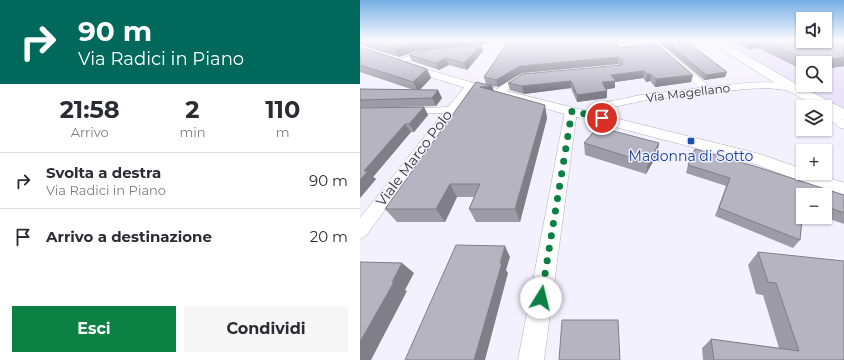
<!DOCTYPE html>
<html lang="it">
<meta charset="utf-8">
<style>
body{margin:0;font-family:Montserrat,sans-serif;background:#f7f7f7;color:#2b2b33;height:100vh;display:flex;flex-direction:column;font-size:15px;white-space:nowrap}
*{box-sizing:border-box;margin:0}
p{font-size:13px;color:#7c7c81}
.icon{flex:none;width:22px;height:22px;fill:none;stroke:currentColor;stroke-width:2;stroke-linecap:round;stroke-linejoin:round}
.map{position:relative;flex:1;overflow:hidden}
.details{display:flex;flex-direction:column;background:#fff;width:360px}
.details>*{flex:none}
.hud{background:#00695c;color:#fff;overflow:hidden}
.tools{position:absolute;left:436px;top:12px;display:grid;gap:8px}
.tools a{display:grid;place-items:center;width:36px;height:36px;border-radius:0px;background:#fff;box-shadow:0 1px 3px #0004;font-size:20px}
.pin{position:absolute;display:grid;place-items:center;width:34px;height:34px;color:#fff;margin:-17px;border:2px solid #fff;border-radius:50%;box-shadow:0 1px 4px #0007}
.me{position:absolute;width:44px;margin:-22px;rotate:9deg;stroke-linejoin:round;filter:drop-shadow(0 0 3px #0008)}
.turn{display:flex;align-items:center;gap:14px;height:84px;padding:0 12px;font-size:18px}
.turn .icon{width:52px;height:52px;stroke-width:2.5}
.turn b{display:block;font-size:28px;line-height:34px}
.eta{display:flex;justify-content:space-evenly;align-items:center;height:68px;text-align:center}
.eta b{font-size:24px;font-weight:700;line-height:28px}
.action{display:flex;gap:8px;margin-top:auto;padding:8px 12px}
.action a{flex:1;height:46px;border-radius:0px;background:#0b8043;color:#fff;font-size:16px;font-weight:700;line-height:46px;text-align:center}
.action a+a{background:#f7f7f7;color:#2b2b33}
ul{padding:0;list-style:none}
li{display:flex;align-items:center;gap:12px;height:56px;padding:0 12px;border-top:1px solid #e1e1e2}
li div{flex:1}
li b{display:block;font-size:15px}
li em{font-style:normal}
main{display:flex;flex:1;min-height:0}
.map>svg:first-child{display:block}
.built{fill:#e9e4f9;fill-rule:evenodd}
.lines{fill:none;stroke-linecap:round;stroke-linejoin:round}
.minor-casing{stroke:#b2aebc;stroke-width:1}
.tertiary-casing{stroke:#b2aebc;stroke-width:1}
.secondary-casing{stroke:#b2aebc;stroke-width:1}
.minor{fill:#fff;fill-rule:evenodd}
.tertiary{fill:#fff;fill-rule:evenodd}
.secondary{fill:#fff;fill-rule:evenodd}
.wall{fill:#9d9ba7}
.shaded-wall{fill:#807e88}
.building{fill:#b7b4c2;stroke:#807e88}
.route{stroke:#0b8043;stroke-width:7;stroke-dasharray:0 12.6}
.transit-dot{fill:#1a4fb4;stroke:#f4f1ff;stroke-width:1.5}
.labels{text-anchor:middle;stroke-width:3;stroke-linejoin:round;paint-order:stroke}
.far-street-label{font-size:12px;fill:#333238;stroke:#f4f1ff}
.transit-label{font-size:14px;fill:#164399;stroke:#f4f1ff}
.street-label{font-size:14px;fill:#333238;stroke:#f4f1ff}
</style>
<main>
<section class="details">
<div class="hud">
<div class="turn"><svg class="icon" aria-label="right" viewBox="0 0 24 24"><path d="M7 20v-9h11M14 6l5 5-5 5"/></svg><div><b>90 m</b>Via Radici in Piano</div></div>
</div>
<div class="eta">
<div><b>21:58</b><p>Arrivo</p></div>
<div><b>2</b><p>min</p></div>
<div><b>110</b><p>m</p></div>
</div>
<ul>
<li><svg class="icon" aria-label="right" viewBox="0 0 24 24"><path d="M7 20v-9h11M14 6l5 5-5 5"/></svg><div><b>Svolta a destra</b><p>Via Radici in Piano</p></div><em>90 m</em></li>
<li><svg class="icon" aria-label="arrive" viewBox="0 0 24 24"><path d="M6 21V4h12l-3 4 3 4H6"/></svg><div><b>Arrivo a destinazione</b></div><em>20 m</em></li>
</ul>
<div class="action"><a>Esci</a><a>Condividi</a></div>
</section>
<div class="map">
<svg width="484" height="360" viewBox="0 0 484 360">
<rect width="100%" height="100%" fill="#f4f1ff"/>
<!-- built -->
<path class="built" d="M260,40H484V116L355,41L270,51ZM443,63H465V85H443Z"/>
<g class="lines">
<!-- minor casing -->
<g class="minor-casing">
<g id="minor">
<path d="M287,40H295L350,87C366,85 428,77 438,88L433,91L408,88L385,89L281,101L240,110L231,117H223L221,115L232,105L236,104L281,95L340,88Z"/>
<polygon points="166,42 169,42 169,46 102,51 98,49 102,47"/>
<polygon points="70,50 74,52 73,54 34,65 30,62"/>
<polygon points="166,74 171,77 169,79 162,80 142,94 138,95 133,92 156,76"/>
<polygon points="110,83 115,86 113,88 6,236 0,239 0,218 83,113 45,114 41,113 39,111 41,109 88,107 107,84"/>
<polygon points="465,106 469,107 484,120 484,129 480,128 465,116 465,107 461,107"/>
<polygon points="211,108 217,111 184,360 158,360 205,111"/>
</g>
</g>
<!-- tertiary casing -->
<g class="tertiary-casing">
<polygon id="tertiary" points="48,64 114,83 400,154 443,169 443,173 455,173 484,183 484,197 389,162 106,88 44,69 43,67"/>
</g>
<!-- secondary casing -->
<g class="secondary-casing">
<polygon id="secondary" points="347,40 360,40 438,85 484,109 484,120 465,111 465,107 458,107 428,91"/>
</g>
<!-- minor -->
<use href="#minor" class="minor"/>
<!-- tertiary -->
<use href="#tertiary" class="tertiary"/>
<!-- secondary -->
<use href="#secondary" class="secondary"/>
</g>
<!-- wall -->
<g class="wall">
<polygon points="0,40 132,40 130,43 77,49 121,45 123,51 107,70 89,65 79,70 52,61 49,55 70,49 57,51 39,57 0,45"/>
<polygon points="302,40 324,40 367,72 365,77 344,80 301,44"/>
<polygon points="371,40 484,40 484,66 465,69 465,63 443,63 443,70 398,48 388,49"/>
<polygon points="0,47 67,69 71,78 60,90 82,98 76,106 0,108 0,89 54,90 0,72"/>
<polygon points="259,48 331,82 295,87 290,81 286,82 283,78 255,82 255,88 246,89 247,91 247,98 217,102 211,88 164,94 150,90 148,83 260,65 258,64 162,73 138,87 132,86 134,91 187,118 160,222 116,222 109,209 114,197 97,197 85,222 37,222 25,209 126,84 124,77"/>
<polygon points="64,107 68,115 54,132 51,132 13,177 16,179 0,198 0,108"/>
<polygon points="224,143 299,143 297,155 286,174 225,155"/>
<polygon points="328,165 484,195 484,224 464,217 465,217 465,195 443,195 440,240 433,248 355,216 366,186 326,173"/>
<polygon points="398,252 484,360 343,360 342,348 351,339 419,348 403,295 396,294 388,265"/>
</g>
<!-- shaded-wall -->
<g class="shaded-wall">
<polygon points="75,40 132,40 130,43 57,51 39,57 35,49 53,42"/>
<polygon points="391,40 401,40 398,48 388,49"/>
<polygon points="121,45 123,51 107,70 104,63"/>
<polygon points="258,57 258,64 162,73 138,87 136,80 160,66"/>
<polygon points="484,57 484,66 465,69 465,63 451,63 452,62"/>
<polygon points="86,58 89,65 79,70 76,63"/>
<polygon points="67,69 71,78 58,91 53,82"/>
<polygon points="284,71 283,78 255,82 255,88 242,90 242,82 251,75"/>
<polygon points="367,72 365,77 344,80 346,75"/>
<polygon points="287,74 291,74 290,81 286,82"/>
<polygon points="333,75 331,82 295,87 296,79"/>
<polygon points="211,81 211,88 164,94 162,86"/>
<polygon points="132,86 136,97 120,87"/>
<polygon points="78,90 82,98 76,106 72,98"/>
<polygon points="247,91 247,98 217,102 217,95"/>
<polygon points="185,105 187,118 160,222 155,209"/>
<polygon points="64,107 68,115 54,132 49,124"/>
<polygon points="45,124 51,132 13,177 16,179 0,198 0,180 4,171"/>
<polygon points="299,143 297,155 286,174 288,163"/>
<polygon points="90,184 97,197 85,222 76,209"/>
<polygon points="145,246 150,257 146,270 148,273 125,360 114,360"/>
<polygon points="42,263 54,273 45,290 47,291 11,360 0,360 0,342 32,282"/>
</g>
<!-- building -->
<g class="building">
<polygon points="6,40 75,40 53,42 35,49"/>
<polygon points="173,40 254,40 259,48 297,44 333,75 296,79 291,74 287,74 284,71 251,75 256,81 242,82 247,91 217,95 211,81 162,86 148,83 163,74 262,65 263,60 258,57 160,66 136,80 124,77 148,42"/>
<polygon points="304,40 324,40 367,72 346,75"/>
<polygon points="404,40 443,40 443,41 484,40 484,57 452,62"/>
<polygon points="121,45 104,63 86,58 76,63 49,55 71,49"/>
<polygon points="0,47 67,69 53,82 0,65"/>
<polygon points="116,82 132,86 120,87 185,105 155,209 109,209 120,184 90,184 76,209 25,209"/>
<polygon points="0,89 78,90 72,98 0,100"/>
<polygon points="64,107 49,124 45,124 4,171 8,171 0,180 0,108"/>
<polygon points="238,127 299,143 288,163 224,143"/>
<polygon points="335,149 394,166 484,195 484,213 465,206 465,195 443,195 443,210 440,240 359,208 370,178 328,165"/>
<polygon points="96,245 145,246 140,263 142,263 114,360 45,360"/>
<polygon points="398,252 484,261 484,360 354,360 351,339 439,351 416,283 408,282"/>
<polygon points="0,262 42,263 32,282 34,282 0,342"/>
<polygon points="202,320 258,320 260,360 199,360"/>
</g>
<!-- sky -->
<linearGradient id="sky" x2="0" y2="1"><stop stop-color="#75aee4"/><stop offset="0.44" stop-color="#faf9ff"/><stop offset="1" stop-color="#faf9ff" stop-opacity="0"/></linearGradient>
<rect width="484" height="91" fill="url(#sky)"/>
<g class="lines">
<!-- route -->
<polyline class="route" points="181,298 212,111 242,118"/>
</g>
<!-- markers -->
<rect class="transit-dot" x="327" y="137" width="8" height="8" rx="2"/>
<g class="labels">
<!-- far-street labels -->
<g class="far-street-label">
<text transform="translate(328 93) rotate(-7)" y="4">Via Magellano</text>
</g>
<!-- transit labels -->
<g class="transit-label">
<text x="331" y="161">Madonna di Sotto</text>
</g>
<!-- street labels -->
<g class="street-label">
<text transform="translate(54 158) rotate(-53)" y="5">Viale Marco Polo</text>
</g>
</g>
</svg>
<div class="tools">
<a><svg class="icon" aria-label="sound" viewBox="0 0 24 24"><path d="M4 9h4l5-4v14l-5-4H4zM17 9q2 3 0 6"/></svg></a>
<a><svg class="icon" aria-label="search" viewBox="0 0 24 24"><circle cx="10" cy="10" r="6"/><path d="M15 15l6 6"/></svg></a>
<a><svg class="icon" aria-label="layers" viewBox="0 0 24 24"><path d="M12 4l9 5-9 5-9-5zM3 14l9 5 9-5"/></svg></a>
<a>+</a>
<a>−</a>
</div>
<div class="pin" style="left:242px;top:118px;background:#d93025"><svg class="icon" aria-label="arrive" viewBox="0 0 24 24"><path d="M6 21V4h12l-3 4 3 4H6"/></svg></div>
<svg class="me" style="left:181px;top:298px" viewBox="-20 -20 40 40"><circle r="19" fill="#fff"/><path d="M0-13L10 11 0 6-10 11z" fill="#0b8043"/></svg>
</div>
</main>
